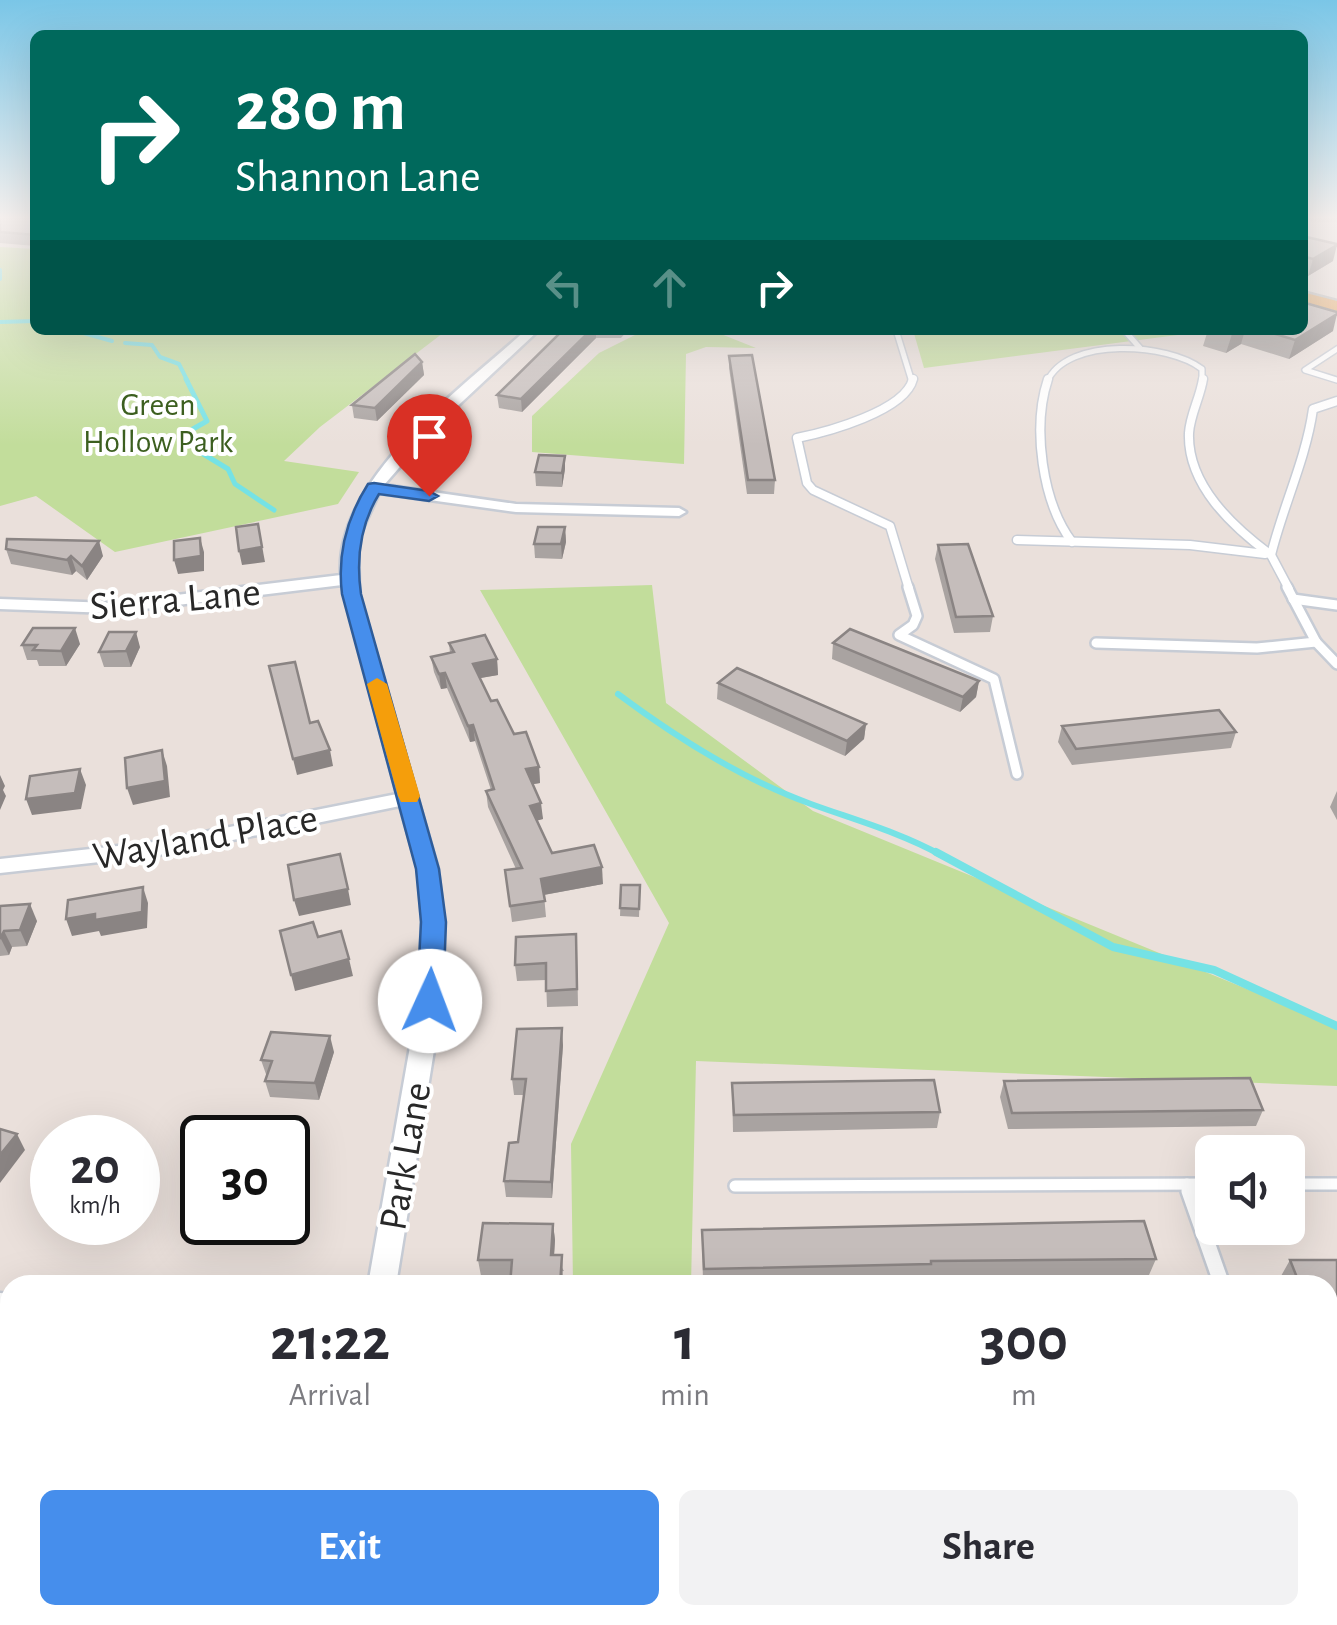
<!DOCTYPE html>
<style>
body{margin:0;font-family:"Alegreya Sans",sans-serif;background:#f2f2f3;color:#2b2b33;height:100vh;display:flex;flex-direction:column;font-size:38px;white-space:nowrap}
*{box-sizing:border-box;margin:0}
p{font-size:32px;color:#7c7c81}
.icon{flex:none;width:55px;height:55px;fill:none;stroke:currentColor;stroke-width:2;stroke-linecap:round;stroke-linejoin:round}
.map{position:relative;flex:1;overflow:hidden}
.drawer{position:absolute;left:0px;top:1275px;width:1338px;height:350px;display:flex;flex-direction:column;background:#fff;border-radius:30px 30px 0 0;box-shadow:0 10px 40px #0002}
.drawer>*{flex:none}
.guide{position:absolute;left:30px;top:30px;width:1278px;height:305px;border-radius:15px;box-shadow:0 10px 40px #0002;background:#00695c;color:#fff;overflow:hidden}
.tools{position:absolute;left:1195px;top:1135px;display:grid;gap:20px}
.tools a{display:grid;place-items:center;width:110px;height:110px;border-radius:15px;background:#fff;box-shadow:0 10px 40px #0002;font-size:50px}
.speed{position:absolute;left:30px;top:1115px;display:flex;gap:20px;font-size:50px;font-weight:700;text-align:center}
.speed>*{display:grid;place-content:center;width:130px;height:130px;border-radius:50%;background:#fff;box-shadow:0 10px 40px #0002;line-height:1}
.speed small{font-size:25px;font-weight:400}
.speed .limit{border:5px solid #111;border-radius:15px;background:#fff;color:#111}
.pin{position:absolute;display:grid;place-items:center;width:85px;height:85px;color:#fff;margin:-102px -42px;border-radius:50% 50% 50% 0;rotate:-45deg;box-shadow:0 0 10px #0007}
.pin .icon{rotate:45deg}
.me{position:absolute;width:110px;margin:-55px;rotate:2deg;stroke-linejoin:round;filter:drop-shadow(0 0 8px #0008)}
.turn{display:flex;align-items:center;gap:35px;height:210px;padding:0 40px;font-size:45px}
.turn .icon{width:130px;height:130px;stroke-width:2.5}
.turn b{display:block;font-size:70px;line-height:85px}
.lanes{display:flex;align-items:center;height:95px;padding:0 40px;background:#0003;justify-content:center;gap:50px;direction:ltr}
.lanes .off{opacity:.35}
.eta{display:flex;justify-content:space-evenly;align-items:center;height:170px;text-align:center}
.eta b{font-size:60px;font-weight:700;line-height:70px}
.primary-button{display:flex;gap:20px;margin-top:auto;padding:20px 40px}
.primary-button a{flex:1;height:115px;border-radius:15px;background:#468eec;color:#fff;font-size:40px;font-weight:700;line-height:115px;text-align:center}
.primary-button a+a{background:#f2f2f3;color:#2b2b33}
.map>svg:first-child{display:block}
.green{fill:#c2dd9b}
.lines{fill:none;stroke-linecap:round;stroke-linejoin:round}
.stream-far3{stroke:#75e2e5;stroke-width:4}
.stream-far2{stroke:#75e2e5;stroke-width:5}
.stream-far1{stroke:#75e2e5;stroke-width:6}
.stream{stroke:#75e2e5;stroke-width:8}
.lane-far4-casing{stroke:#c7ccd5;stroke-width:8}
.lane-far3-casing{stroke:#c7ccd5;stroke-width:11}
.lane-far2-casing{stroke:#c7ccd5;stroke-width:14}
.lane-far1-casing{stroke:#c7ccd5;stroke-width:16}
.lane-casing{stroke:#c7ccd5;stroke-width:20}
.street-casing{stroke:#c7ccd5;stroke-width:5}
.primary-casing{stroke:#bebebe;stroke-width:5}
.lane-far4{stroke:#fff;stroke-width:5}
.lane-far3{stroke:#fff;stroke-width:8}
.lane-far2{stroke:#fff;stroke-width:9}
.lane-far1{stroke:#fff;stroke-width:11}
.lane{stroke:#fff;stroke-width:15}
.street{fill:#fff;fill-rule:evenodd}
.primary{fill:#e5a865;fill-rule:evenodd}
.wall{fill:#a9a3a1}
.shaded-wall{fill:#8a8483}
.building{fill:#c5bdbb;stroke:#8a8483;stroke-width:2.5}
.route{fill:#468eec;stroke:#2e5c99;stroke-width:2.5}
.slow{fill:#f59e0b}
.labels{text-anchor:middle;stroke-width:8;stroke-linejoin:round;paint-order:stroke}
.far-park-label{font-size:32px;fill:#3c5f1f;stroke:#fff}
.street-label{font-size:40px;fill:#282828;stroke:#fff}
</style>
<div class="map">
<svg width="1337" height="1625" viewBox="0 0 1337 1625">
<rect width="100%" height="100%" fill="#eae0db"/>
<!-- green -->
<g class="green">
<polygon points="0,247 35,249 35,330 447,330 320,427 284,461 359,472 338,504 115,552 36,496 0,506"/>
<polygon points="645,330 711,330 756,348 706,347 686,354 684,464 532,452 532,416 599,353"/>
<polygon points="913,330 1216,330 924,368"/>
<polygon points="652,585 666,703 813,811 1337,1026 1337,1086 696,1061 691,1285 573,1285 571,1144 669,923 480,590"/>
<polygon points="578,1615 684,1615 683,1625 578,1625"/>
</g>
<g class="lines">
<!-- stream-far3 -->
<g class="stream-far3">
<polyline points="0,270 0,279"/>
<polyline points="0,322 35,321"/>
<polyline points="73,330 112,341"/>
<polyline points="125,343 152,345 160,357 179,364 188,382"/>
</g>
<!-- stream-far2 -->
<polyline class="stream-far2" points="186,379 207,421 193,429 190,437 200,452 228,469 235,484 274,510"/>
<!-- stream-far1 -->
<path class="stream-far1" d="M618,694C677,738 741,779 811,804C855,820 899,832 941,855"/>
<!-- stream -->
<polyline class="stream" points="936,852 1113,947 1214,970 1337,1026"/>
<!-- lane-far4 casing -->
<g class="lane-far4-casing">
<g id="lane-far4">
<polyline points="896,330 912,382"/>
<polyline points="1124,330 1140,348"/>
<polyline points="1337,349 1305,370 1337,380"/>
<path d="M1047,382C1067,336 1169,343 1202,369V382"/>
</g>
</g>
<!-- lane-far3 casing -->
<g class="lane-far3-casing">
<g id="lane-far3">
<path d="M1048,379C1032,427 1042,502 1072,542"/>
<path d="M1203,379C1200,398 1190,415 1189,433C1187,485 1233,527 1271,555"/>
<polyline points="1017,540 1190,545 1265,554"/>
<path d="M909,589L890,526L813,490L807,483L797,438C827,432 905,411 913,379"/>
<path d="M1289,589L1271,555C1283,506 1306,459 1313,409L1337,401"/>
</g>
</g>
<!-- lane-far2 casing -->
<g class="lane-far2-casing">
<g id="lane-far2">
<polyline points="908,587 917,616 913,625 899,635 994,679 1017,774"/>
<polyline points="1287,587 1316,642 1337,664"/>
<polyline points="1293,599 1337,605"/>
<polyline points="1096,643 1257,648 1316,642"/>
</g>
</g>
<!-- lane-far1 casing -->
<g class="lane-far1-casing">
<g id="lane-far1">
<polyline points="1187,1184 1190,1193"/>
<polyline points="1288,1184 1337,1184"/>
<polyline points="735,1186 1212,1184"/>
</g>
</g>
<!-- lane casing -->
<g class="lane-casing">
<g id="lane">
<polyline points="1189,1191 1222,1285"/>
<polyline points="1328,1587 1337,1614"/>
<polyline points="729,1615 730,1625"/>
</g>
</g>
<!-- street casing -->
<g class="street-casing">
<g id="street">
<path d="M526,330H539L432,430L384,485L516,504L679,508L686,512L679,516L516,512L379,493L358,539L359,594L438,869L444,922L442,1001L396,1285H368L418,1001L422,922L418,869L400,806L154,856L0,873V859L154,842L397,794L342,585L111,613L0,609V599L111,603L341,575C334,479 461,389 526,330Z"/>
<polygon points="0,1293 10,1294 10,1320 0,1319"/>
<polygon points="307,1615 341,1615 339,1625 305,1625"/>
</g>
</g>
<!-- primary casing -->
<g class="primary-casing">
<polygon id="primary" points="1302,292 1337,301 1337,311 1302,302"/>
</g>
<!-- lane-far4 -->
<use href="#lane-far4" class="lane-far4"/>
<!-- lane-far3 -->
<use href="#lane-far3" class="lane-far3"/>
<!-- lane-far2 -->
<use href="#lane-far2" class="lane-far2"/>
<!-- lane-far1 -->
<use href="#lane-far1" class="lane-far1"/>
<!-- lane -->
<use href="#lane" class="lane"/>
<!-- street -->
<use href="#street" class="street"/>
<!-- primary -->
<use href="#primary" class="primary"/>
</g>
<!-- wall -->
<g class="wall">
<polygon points="0,218 35,218 35,246 0,243"/>
<polygon points="1302,218 1337,218 1337,222 1303,221"/>
<polygon points="1302,236 1333,261 1308,276 1302,275"/>
<polygon points="563,330 628,330 621,338 596,338 522,412 499,408 497,395"/>
<polygon points="1208,330 1302,330 1333,331 1289,359 1241,344 1226,353 1203,346"/>
<polygon points="729,356 775,480 774,494 747,494 729,368"/>
<polygon points="422,362 424,375 377,421 354,418 352,405"/>
<polygon points="565,469 562,487 536,486 535,472"/>
<polygon points="565,527 566,542 562,559 535,558 534,544"/>
<polygon points="938,545 993,616 990,632 954,633 935,559"/>
<polygon points="6,549 103,556 87,580 76,571 72,575 11,564"/>
<polygon points="449,643 497,659 498,675 480,678 491,701 539,767 540,783 533,784 543,819 537,820 552,853 603,884 544,895 546,917 512,922 505,870 516,869 488,807 486,791 491,790 475,741 470,742 447,688 441,689 434,672 431,657 450,653"/>
<polygon points="833,643 979,681 976,697 960,712 832,659"/>
<polygon points="80,644 66,666 39,666 37,660 27,660 22,645"/>
<polygon points="140,647 131,667 104,667 99,652"/>
<polygon points="718,683 866,724 864,739 845,756 717,699"/>
<polygon points="1062,726 1236,732 1231,748 1072,765 1058,742"/>
<polygon points="1337,791 1337,820 1330,807"/>
<polygon points="621,885 640,885 639,917 620,916"/>
<polygon points="0,906 37,921 27,946 12,947 9,955 0,956"/>
<polygon points="577,951 578,1006 547,1007 546,980 517,981 515,965"/>
<polygon points="563,1045 552,1198 506,1197 504,1181 518,1142 524,1095 514,1095 512,1079"/>
<polygon points="334,1052 319,1100 270,1097 265,1081 267,1077 261,1060"/>
<polygon points="1004,1081 1263,1110 1256,1126 1008,1129 1000,1097"/>
<polygon points="732,1083 940,1112 937,1128 733,1132"/>
<polygon points="288,1138 298,1138 303,1154 295,1188 288,1188"/>
<polygon points="233,1222 271,1222 270,1226 234,1226"/>
<polygon points="553,1224 555,1240 554,1255 564,1271 511,1276 481,1276 478,1260"/>
<polygon points="702,1230 1156,1259 1149,1275 928,1277 927,1280 703,1284"/>
<polygon points="1290,1260 1337,1260 1337,1316 1328,1316 1328,1285 1285,1285 1281,1276"/>
<polygon points="0,1396 10,1396 10,1446 7,1454 10,1454 10,1513 0,1512"/>
<polygon points="1177,1615 1248,1615 1248,1616 1241,1625 1180,1625"/>
</g>
<!-- shaded-wall -->
<g class="shaded-wall">
<polygon points="1337,245 1333,261 1308,276 1313,259"/>
<polygon points="1337,314 1333,331 1289,359 1295,340"/>
<polygon points="591,330 596,330 596,338 522,412 521,399"/>
<polygon points="1239,330 1245,330 1241,344 1226,353 1232,334"/>
<polygon points="422,362 424,375 377,421 375,408"/>
<polygon points="565,456 565,469 562,487 562,473"/>
<polygon points="258,524 265,562 242,565 239,551"/>
<polygon points="565,527 566,542 562,559 561,544"/>
<polygon points="200,538 204,552 204,571 178,574 174,560"/>
<polygon points="99,541 103,556 87,580 82,566"/>
<polygon points="71,556 76,571 72,575 67,560"/>
<polygon points="75,628 80,644 66,666 61,651"/>
<polygon points="136,632 140,647 131,667 126,651"/>
<polygon points="497,659 498,675 475,679 473,664"/>
<polygon points="445,673 447,688 441,689 439,674"/>
<polygon points="979,681 976,697 960,712 963,697"/>
<polygon points="866,724 864,739 845,756 847,741"/>
<polygon points="473,725 475,741 470,742 468,726"/>
<polygon points="162,750 167,766 170,797 133,805 127,788"/>
<polygon points="330,750 333,766 297,775 293,759"/>
<polygon points="539,767 540,783 528,785 526,769"/>
<polygon points="80,769 86,785 81,809 32,815 26,799"/>
<polygon points="0,775 5,786 3,790 6,796 0,810"/>
<polygon points="541,803 543,819 532,822 530,806"/>
<polygon points="602,867 603,884 543,895 541,879"/>
<polygon points="143,887 148,903 147,928 101,936 99,931 72,936 66,919"/>
<polygon points="348,889 351,905 299,916 294,900"/>
<polygon points="30,904 37,921 27,946 20,930"/>
<polygon points="4,931 12,947 9,955 1,939"/>
<polygon points="349,959 353,976 295,991 291,975"/>
<polygon points="562,1028 563,1045 552,1198 551,1182"/>
<polygon points="330,1036 334,1052 319,1100 315,1083"/>
<polygon points="17,1134 25,1150 0,1183 0,1155"/>
<polygon points="298,1138 303,1154 295,1188 289,1172"/>
<polygon points="138,1151 143,1184 138,1186"/>
<polygon points="52,1187 52,1205 47,1207 38,1191"/>
<polygon points="553,1224 555,1240 553,1271 551,1255"/>
<polygon points="562,1255 563,1285 560,1285"/>
<polygon points="10,1407 10,1446 1,1467 0,1430"/>
<polygon points="10,1476 10,1511 0,1499"/>
<polygon points="167,1615 180,1615 177,1625 164,1625"/>
</g>
<!-- building -->
<g class="building">
<polygon points="0,218 35,218 35,235 0,232"/>
<polygon points="1302,236 1337,244 1337,245 1313,259 1302,256"/>
<polygon points="1302,302 1337,312 1337,314 1295,340 1262,330 1302,330"/>
<polygon points="563,330 591,330 521,399 497,395"/>
<polygon points="1218,330 1239,330 1232,334"/>
<polygon points="415,354 422,362 375,408 352,405"/>
<polygon points="752,355 775,480 748,480 729,356"/>
<polygon points="539,455 565,456 562,473 535,472"/>
<polygon points="258,524 262,547 239,551 236,527"/>
<polygon points="538,527 565,527 561,544 534,544"/>
<polygon points="200,538 201,556 174,560 174,541"/>
<polygon points="7,539 99,541 82,566 71,556 67,560 6,549"/>
<polygon points="968,544 993,616 956,617 938,545"/>
<polygon points="33,628 75,628 61,651 33,650 37,645 22,645"/>
<polygon points="850,629 979,681 963,697 833,643"/>
<polygon points="109,632 136,632 126,651 99,652"/>
<polygon points="485,635 497,659 473,664 491,701 497,700 514,734 526,732 539,767 526,769 541,803 530,806 552,853 594,845 602,867 541,879 545,901 510,906 505,870 522,868 486,791 494,789 473,725 468,726 445,673 439,674 431,657 454,652 449,643"/>
<polygon points="295,662 310,723 318,721 330,750 293,759 269,666"/>
<polygon points="737,668 866,724 847,741 718,683"/>
<polygon points="1219,710 1236,732 1076,749 1062,726"/>
<polygon points="162,750 165,781 127,788 125,758"/>
<polygon points="80,769 75,793 26,799 30,776"/>
<polygon points="340,854 348,889 294,900 288,865"/>
<polygon points="621,885 640,885 639,909 620,908"/>
<polygon points="143,887 142,912 95,920 95,914 66,919 68,900"/>
<polygon points="30,904 20,930 4,931 0,939 0,906"/>
<polygon points="313,922 318,937 341,931 349,959 291,975 280,931"/>
<polygon points="576,934 577,989 546,991 546,963 515,965 516,937"/>
<polygon points="562,1028 551,1182 504,1181 509,1143 518,1142 526,1079 512,1079 517,1029"/>
<polygon points="271,1032 330,1036 315,1083 265,1081 272,1061 261,1060"/>
<polygon points="1250,1078 1263,1110 1012,1113 1004,1081"/>
<polygon points="934,1080 940,1112 734,1115 732,1083"/>
<polygon points="0,1129 17,1134 0,1155"/>
<polygon points="130,1130 131,1138 107,1138"/>
<polygon points="288,1138 298,1138 289,1172 288,1172"/>
<polygon points="52,1155 52,1187 38,1191 35,1160"/>
<polygon points="1144,1221 1156,1259 931,1261 931,1264 704,1269 702,1230"/>
<polygon points="483,1223 553,1224 551,1255 562,1255 560,1285 510,1285 512,1260 478,1260"/>
<polygon points="1290,1260 1337,1260 1337,1300 1328,1300 1328,1285 1300,1285"/>
<polygon points="0,1396 10,1396 10,1407 0,1430"/>
<polygon points="0,1453 10,1454 10,1476 0,1499"/>
<polygon points="90,1615 167,1615 164,1625 87,1625"/>
<polygon points="802,1615 860,1615 861,1625 803,1625"/>
<polygon points="1190,1615 1248,1615 1248,1616 1190,1617"/>
</g>
<!-- sky -->
<linearGradient id="sky" x2="0" y2="1"><stop stop-color="#7ac6e7"/><stop offset="0.49" stop-color="#f6f1ef"/><stop offset="1" stop-color="#f6f1ef" stop-opacity="0"/></linearGradient>
<rect width="1337" height="445" fill="url(#sky)"/>
<!-- route -->
<path class="route" d="M374,483L429,491L438,496L429,501L379,494C360,525 356,559 361,594L439,869L446,922L443,1001L440,1008H421L417,1001L421,922L416,869L342,594C337,554 346,519 368,484Z"/>
<!-- slow -->
<polygon class="slow" points="377,678 387,684 420,796 417,802 401,802 398,796 367,684"/>
<g class="labels">
<!-- far-park labels -->
<g class="far-park-label">
<text x="158" y="415">Green<tspan x="158" dy="37">Hollow Park</tspan></text>
</g>
<!-- street labels -->
<g class="street-label">
<text transform="translate(175 598) rotate(-5)" y="14">Sierra Lane</text>
<text transform="translate(205 836) rotate(-10)" y="14">Wayland Place</text>
<text transform="translate(404 1156) rotate(-80)" y="14">Park Lane</text>
</g>
</g>
</svg>
<div class="tools">
<a><svg class="icon" aria-label="sound" viewBox="0 0 24 24"><path d="M4 9h4l5-4v14l-5-4H4zM17 9q2 3 0 6"/></svg></a>
</div>
<div class="speed"><div>20<small>km/h</small></div><div class="limit">30</div></div>
<div class="pin" style="left:429px;top:496px;background:#d93025"><svg class="icon" aria-label="arrive" viewBox="0 0 24 24"><path d="M6 21V4h12l-3 4 3 4H6"/></svg></div>
<svg class="me" style="left:430px;top:1001px" viewBox="-20 -20 40 40"><circle r="19" fill="#fff"/><path d="M0-13L10 11 0 6-10 11z" fill="#468eec"/></svg>
<div class="guide">
<div class="turn"><svg class="icon" aria-label="right" viewBox="0 0 24 24"><path d="M7 20v-9h11M14 6l5 5-5 5"/></svg><div><b>280 m</b>Shannon Lane</div></div>
<div class="lanes"><svg class="icon off" aria-label="left" viewBox="0 0 24 24"><path d="M17 20v-9H6M10 6l-5 5 5 5"/></svg><svg class="icon off" aria-label="ahead" viewBox="0 0 24 24"><path d="M12 20V5M6 11l6-6 6 6"/></svg><svg class="icon" aria-label="right" viewBox="0 0 24 24"><path d="M7 20v-9h11M14 6l5 5-5 5"/></svg></div>
</div>
<section class="drawer">
<div class="eta">
<div><b>21:22</b><p>Arrival</p></div>
<div><b>1</b><p>min</p></div>
<div><b>300</b><p>m</p></div>
</div>
<div class="primary-button"><a>Exit</a><a>Share</a></div>
</section>
</div>
